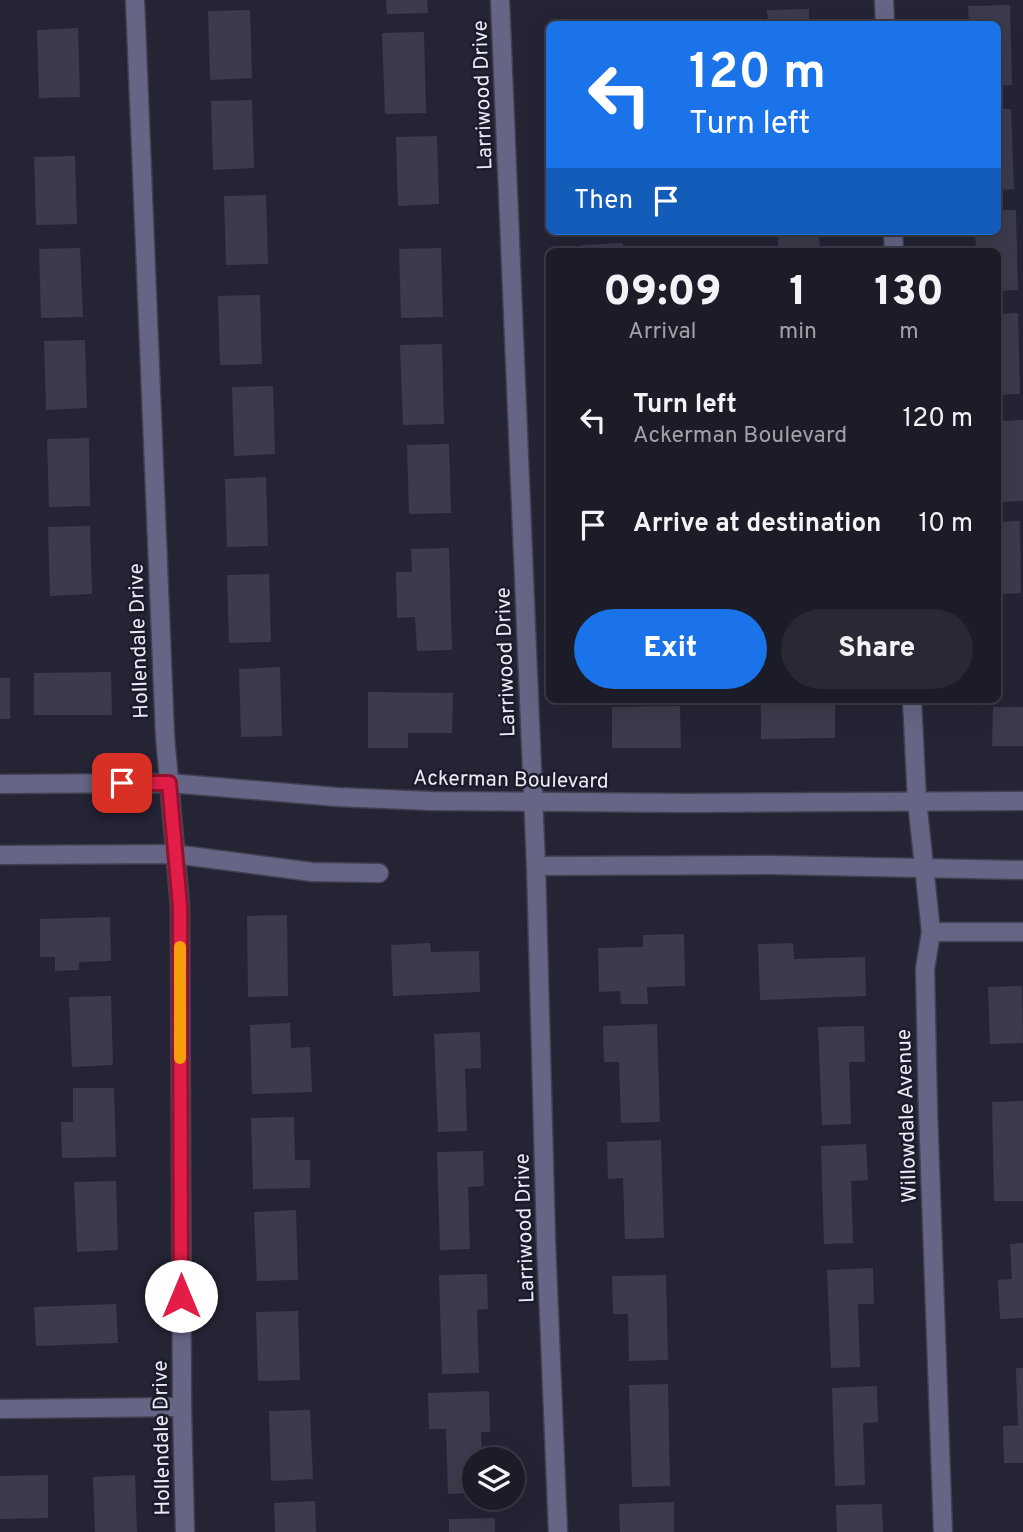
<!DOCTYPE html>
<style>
body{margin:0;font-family:Overpass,sans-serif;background:#292834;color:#f1f3f6;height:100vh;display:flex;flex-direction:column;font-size:26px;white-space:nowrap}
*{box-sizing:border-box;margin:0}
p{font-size:23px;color:#a0a1a8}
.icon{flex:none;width:38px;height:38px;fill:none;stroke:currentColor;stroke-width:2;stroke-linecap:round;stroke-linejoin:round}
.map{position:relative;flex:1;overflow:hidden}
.panel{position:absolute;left:546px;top:248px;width:455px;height:455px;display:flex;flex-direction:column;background:#1c1b28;border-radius:10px;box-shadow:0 7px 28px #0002,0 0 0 2px #3a3945}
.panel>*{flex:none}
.guide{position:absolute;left:546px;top:21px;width:455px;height:214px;border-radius:10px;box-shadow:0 7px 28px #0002,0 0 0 2px #3a3945;background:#1a73e8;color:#fff;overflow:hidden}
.fabs{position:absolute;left:462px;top:1447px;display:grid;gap:14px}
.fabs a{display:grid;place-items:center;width:63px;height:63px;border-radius:50%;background:#1c1b28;box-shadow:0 7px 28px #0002,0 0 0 2px #3a3945;font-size:35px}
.pin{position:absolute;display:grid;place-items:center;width:60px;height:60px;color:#fff;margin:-30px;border-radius:14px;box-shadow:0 4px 10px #0006}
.me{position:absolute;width:77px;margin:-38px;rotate:0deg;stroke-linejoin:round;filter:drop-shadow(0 0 5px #0008)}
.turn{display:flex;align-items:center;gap:24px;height:147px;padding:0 28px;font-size:32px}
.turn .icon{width:91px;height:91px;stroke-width:2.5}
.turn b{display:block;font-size:49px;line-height:60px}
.then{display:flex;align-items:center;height:66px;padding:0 28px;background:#0003;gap:14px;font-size:26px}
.eta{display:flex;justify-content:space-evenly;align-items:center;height:119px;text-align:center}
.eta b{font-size:42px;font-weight:800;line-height:49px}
.primary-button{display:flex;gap:14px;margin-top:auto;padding:14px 28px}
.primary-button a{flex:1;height:80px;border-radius:42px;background:#1a73e8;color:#fff;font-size:28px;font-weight:800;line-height:80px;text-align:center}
.primary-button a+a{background:#292834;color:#f1f3f6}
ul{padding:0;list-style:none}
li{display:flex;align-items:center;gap:21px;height:105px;padding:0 28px}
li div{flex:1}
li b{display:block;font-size:26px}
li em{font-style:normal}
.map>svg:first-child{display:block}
.building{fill:#3c3b4d}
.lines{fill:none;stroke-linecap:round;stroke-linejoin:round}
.minor-casing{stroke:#414050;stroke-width:21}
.minor{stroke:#666585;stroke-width:18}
.route-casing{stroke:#92132f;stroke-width:18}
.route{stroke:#e11d48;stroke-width:12}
.slow{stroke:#f59e0b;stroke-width:12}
.labels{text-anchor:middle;stroke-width:5;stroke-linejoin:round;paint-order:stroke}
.street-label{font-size:21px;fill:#ebebf6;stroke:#1c1b2b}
</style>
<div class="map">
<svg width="1023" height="1532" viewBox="0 0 1023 1532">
<rect width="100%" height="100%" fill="#252435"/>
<!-- building -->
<g class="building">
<polygon points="386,0 427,0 428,13 387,14"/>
<polygon points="1010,5 1012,85 998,86 998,24 969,24 968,6"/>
<polygon points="809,9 809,24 768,24 767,10"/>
<polygon points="250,10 252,78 210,80 208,11"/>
<polygon points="78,28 80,97 39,98 37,30"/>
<polygon points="424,32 426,113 385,114 382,33"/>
<polygon points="252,100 254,168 213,170 211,101"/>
<polygon points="998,109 1011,109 1014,189 998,190"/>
<polygon points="437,136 439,204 398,206 396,137"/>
<polygon points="75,156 77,224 36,225 34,157"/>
<polygon points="266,195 268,264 226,265 224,196"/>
<polygon points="998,210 1016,210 1018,290 998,291 998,252 976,252 975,231 998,231"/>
<polygon points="778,231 819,231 820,252 778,252"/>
<polygon points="623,243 623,252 581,252 581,245"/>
<polygon points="80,248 83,317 41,318 39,249"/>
<polygon points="441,248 443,317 401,318 399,249"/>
<polygon points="260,295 262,364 220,365 218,296"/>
<polygon points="1018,313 1020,394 998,395 998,314"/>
<polygon points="85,340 87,408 46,410 44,341"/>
<polygon points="442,344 444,424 403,425 400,345"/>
<polygon points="273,386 275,454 234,456 232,387"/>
<polygon points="1023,420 1023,501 998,502 998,421"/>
<polygon points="89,438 90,506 49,507 47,439"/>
<polygon points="449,444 451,513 409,514 407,445"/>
<polygon points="266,477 268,546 227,547 225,479"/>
<polygon points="1020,521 1021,593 998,594 998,522"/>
<polygon points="90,526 92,594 50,596 48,527"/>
<polygon points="449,548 452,650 417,651 415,617 397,618 396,572 412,572 411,549"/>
<polygon points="269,574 271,642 229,643 227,575"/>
<polygon points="280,667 282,736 241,737 239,669"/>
<polygon points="111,672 112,715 34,715 34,673"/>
<rect x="0" y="678" width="10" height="41"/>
<polygon points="368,692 453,693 452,733 408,733 408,748 368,748"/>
<polygon points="761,700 835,700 835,738 761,739"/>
<polygon points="680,706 681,748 612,748 612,707"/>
<polygon points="993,707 1023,707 1023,746 992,746"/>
<polygon points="287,915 288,996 248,997 247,916"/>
<polygon points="110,917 111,961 79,962 79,970 55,971 55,957 40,957 40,919"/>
<polygon points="684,934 685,986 647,987 648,1004 621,1004 620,991 599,992 598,948 643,947 643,935"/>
<polygon points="430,943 431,952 479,951 480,992 393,996 391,945"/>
<polygon points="793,943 794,959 865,957 866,996 760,1000 758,944"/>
<polygon points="1022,986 1023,1043 990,1044 988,987"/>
<polygon points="111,996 113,1065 72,1067 69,997"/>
<polygon points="290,1023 291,1048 310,1047 312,1092 252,1094 250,1025"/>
<polygon points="657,1024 660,1122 621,1123 619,1062 604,1062 603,1026"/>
<polygon points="864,1026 865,1062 849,1062 851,1124 822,1125 818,1027"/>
<polygon points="480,1032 481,1068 465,1069 467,1131 438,1132 434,1034"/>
<polygon points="73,1088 114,1088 116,1157 62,1158 61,1122 73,1122"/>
<polygon points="1023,1101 1023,1201 994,1201 992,1102"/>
<polygon points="294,1117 295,1160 310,1160 310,1188 253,1189 251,1118"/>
<polygon points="661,1140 664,1238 625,1239 623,1178 608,1179 607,1142"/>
<polygon points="866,1144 868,1180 851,1181 853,1243 824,1244 821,1146"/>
<polygon points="483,1151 484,1186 468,1187 470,1249 440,1250 437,1152"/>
<polygon points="116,1181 118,1250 77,1252 74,1182"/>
<polygon points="296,1210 298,1280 257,1281 254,1212"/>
<polygon points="1023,1243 1023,1318 1000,1319 998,1280 1012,1279 1010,1244"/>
<polygon points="873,1268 874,1304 858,1304 860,1367 831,1368 827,1270"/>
<polygon points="487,1274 488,1309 477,1310 479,1373 442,1374 439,1275"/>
<polygon points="666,1275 668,1360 629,1361 628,1314 613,1314 612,1276"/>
<polygon points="116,1304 118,1343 36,1346 34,1307"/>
<polygon points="298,1311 300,1380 258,1381 256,1312"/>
<polygon points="1016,1368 1023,1368 1023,1463 1004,1463 1003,1426 1018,1425"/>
<polygon points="668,1384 670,1486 632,1487 629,1385"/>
<polygon points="877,1386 878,1422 863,1423 865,1485 835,1486 832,1388"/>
<polygon points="489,1391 490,1432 481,1432 482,1460 474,1460 474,1493 448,1494 446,1429 429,1429 428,1393"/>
<polygon points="310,1410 313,1479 271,1481 269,1411"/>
<polygon points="48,1475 48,1518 0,1519 0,1476"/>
<polygon points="135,1475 137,1532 95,1532 93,1477"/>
<polygon points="315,1501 316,1532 275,1532 274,1503"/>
<polygon points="674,1502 674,1532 620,1532 619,1504"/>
<polygon points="882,1504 883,1532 837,1532 836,1505"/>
<polygon points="495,1518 495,1532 449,1532 449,1519"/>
</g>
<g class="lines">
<!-- minor casing -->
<g class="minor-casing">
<g id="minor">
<polyline points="135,0 165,736 180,906 182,1407 185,1532"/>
<polyline points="500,0 536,866 546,1240 558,1532"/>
<polyline points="884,0 885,24"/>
<polyline points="893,231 894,252"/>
<polyline points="912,700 917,801 931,932 925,969 928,1111 943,1532"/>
<polyline points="0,784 169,783 337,797 431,801 686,803 1023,801"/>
<polyline points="0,855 174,854 312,872 379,873"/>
<polyline points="536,866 774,865 1023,870"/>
<polyline points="931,932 1023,932"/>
<polyline points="0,1409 182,1407"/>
</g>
</g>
<!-- minor -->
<use href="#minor" class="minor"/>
</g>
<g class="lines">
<!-- route casing -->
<g class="route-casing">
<polyline id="route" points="122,783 169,783 180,906 181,1296"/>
</g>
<!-- route -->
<use href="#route" class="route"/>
<!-- slow -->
<polyline class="slow" points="180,947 180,1058"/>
</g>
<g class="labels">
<!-- street labels -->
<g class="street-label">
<text transform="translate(482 95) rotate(-92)" y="7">Larriwood Drive</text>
<text transform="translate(138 641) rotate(-92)" y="7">Hollendale Drive</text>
<text transform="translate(505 662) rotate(-92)" y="7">Larriwood Drive</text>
<text transform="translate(511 779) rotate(1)" y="7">Ackerman Boulevard</text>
<text transform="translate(906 1116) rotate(-92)" y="7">Willowdale Avenue</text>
<text transform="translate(524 1228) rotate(-92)" y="7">Larriwood Drive</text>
<text transform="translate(161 1438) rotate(-91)" y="7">Hollendale Drive</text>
</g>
</g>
</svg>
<div class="fabs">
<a><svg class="icon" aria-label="layers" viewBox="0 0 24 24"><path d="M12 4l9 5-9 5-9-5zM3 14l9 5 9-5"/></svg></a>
</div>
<div class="pin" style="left:122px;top:783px;background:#d93025"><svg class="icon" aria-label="arrive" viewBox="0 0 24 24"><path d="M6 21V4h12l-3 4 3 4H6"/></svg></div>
<svg class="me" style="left:181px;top:1296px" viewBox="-20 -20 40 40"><circle r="19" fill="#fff"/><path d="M0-13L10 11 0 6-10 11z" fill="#e11d48"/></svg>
<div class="guide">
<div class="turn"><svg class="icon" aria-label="left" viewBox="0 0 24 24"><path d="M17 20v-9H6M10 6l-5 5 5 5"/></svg><div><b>120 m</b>Turn left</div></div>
<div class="then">Then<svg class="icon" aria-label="arrive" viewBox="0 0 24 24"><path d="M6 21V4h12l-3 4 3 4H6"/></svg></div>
</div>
<section class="panel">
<div class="eta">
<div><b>09:09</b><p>Arrival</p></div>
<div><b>1</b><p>min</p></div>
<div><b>130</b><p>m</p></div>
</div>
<ul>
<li><svg class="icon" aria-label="left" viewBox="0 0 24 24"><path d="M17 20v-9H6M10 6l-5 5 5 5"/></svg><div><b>Turn left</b><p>Ackerman Boulevard</p></div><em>120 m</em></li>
<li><svg class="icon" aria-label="arrive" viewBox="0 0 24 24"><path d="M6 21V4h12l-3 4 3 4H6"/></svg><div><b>Arrive at destination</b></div><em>10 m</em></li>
</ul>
<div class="primary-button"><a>Exit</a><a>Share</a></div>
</section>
</div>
